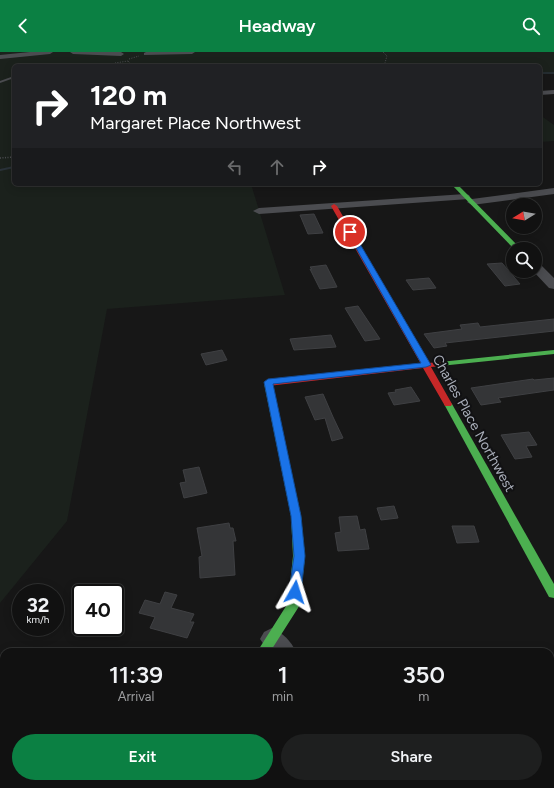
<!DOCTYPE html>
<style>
body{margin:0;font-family:Figtree,sans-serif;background:#1e1f1f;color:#f1f3f6;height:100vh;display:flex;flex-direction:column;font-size:15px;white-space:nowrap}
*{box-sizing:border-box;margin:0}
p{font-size:13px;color:#9c9d9f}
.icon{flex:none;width:22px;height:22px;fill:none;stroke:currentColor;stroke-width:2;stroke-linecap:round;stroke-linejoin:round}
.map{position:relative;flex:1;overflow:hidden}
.drawer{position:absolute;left:0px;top:596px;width:554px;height:140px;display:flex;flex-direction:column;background:#111;border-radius:12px 12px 0 0;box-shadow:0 2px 10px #0003,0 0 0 1px #303131}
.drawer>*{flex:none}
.top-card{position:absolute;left:12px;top:12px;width:530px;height:122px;border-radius:6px;box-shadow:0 2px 10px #0003,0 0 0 1px #303131;background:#202124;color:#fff;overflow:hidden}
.needle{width:26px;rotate:259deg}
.tools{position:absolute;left:506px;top:146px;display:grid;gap:8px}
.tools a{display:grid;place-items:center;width:36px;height:36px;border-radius:50%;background:#111;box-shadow:0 2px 10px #0003,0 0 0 1px #303131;font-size:20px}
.speed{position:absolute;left:12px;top:532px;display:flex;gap:8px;font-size:20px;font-weight:700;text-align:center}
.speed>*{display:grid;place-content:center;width:52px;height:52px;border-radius:50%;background:#111;box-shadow:0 2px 10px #0003,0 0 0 1px #303131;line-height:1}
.speed small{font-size:10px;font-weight:400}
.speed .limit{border:2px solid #111;border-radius:6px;background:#fff;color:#111}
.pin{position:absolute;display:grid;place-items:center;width:34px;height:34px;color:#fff;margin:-17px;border:2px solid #fff;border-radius:50%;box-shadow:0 1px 4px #0007}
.me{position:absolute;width:44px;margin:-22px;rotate:6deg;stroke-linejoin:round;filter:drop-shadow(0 0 3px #0008)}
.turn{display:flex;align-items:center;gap:14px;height:84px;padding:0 12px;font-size:18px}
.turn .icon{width:52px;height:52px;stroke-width:2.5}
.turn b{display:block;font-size:28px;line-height:34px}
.lanes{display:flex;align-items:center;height:38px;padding:0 12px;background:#0003;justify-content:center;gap:20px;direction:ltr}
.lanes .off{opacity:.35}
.eta{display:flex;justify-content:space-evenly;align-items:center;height:68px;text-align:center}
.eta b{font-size:24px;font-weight:600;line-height:28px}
.cta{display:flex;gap:8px;margin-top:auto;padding:8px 12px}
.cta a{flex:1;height:46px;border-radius:24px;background:#0b8043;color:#fff;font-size:16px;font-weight:600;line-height:46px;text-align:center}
.cta a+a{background:#1e1f1f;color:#f1f3f6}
header{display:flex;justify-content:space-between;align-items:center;height:52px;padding:0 12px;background:#0b8043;color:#fff;font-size:18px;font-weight:600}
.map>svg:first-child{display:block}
.green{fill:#1b211c}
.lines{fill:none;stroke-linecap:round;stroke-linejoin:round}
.stream-far1{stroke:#2a3239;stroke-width:1.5}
.stream{stroke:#2a3239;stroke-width:2}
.building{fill:#343537;stroke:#3f4043}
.path-far1{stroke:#4d4e52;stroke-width:1;stroke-dasharray:1 1.5;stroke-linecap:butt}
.path{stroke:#4d4e52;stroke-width:1.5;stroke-dasharray:1 1.5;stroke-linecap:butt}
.lane{fill:#4b4c50;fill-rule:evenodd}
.street{fill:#4b4c50;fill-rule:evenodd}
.fast{fill:#4caf50;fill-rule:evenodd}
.jam{fill:#c62828;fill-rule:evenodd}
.route{fill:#1a73e8;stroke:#114b97}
.labels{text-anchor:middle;stroke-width:4;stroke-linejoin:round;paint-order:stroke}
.street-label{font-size:14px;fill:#a8adb8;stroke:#111113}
</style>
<header><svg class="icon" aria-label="back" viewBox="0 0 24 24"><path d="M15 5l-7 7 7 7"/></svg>Headway<svg class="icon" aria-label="search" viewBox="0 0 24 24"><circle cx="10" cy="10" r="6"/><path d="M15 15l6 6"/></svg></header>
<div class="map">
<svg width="554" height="736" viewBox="0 0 554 736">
<rect width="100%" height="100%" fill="#171717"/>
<!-- green -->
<g class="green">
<polygon points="0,0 554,0 554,22 540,22 540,14 14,14 14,132 251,132 285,243 107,257 67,469 0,551"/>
<polygon points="540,63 554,73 554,89 540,90"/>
</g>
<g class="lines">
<!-- stream-far1 -->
<polyline class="stream-far1" points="540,21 554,21"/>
<!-- stream -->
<polyline class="stream" points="0,118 14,115"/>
</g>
<!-- building -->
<g class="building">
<polygon points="314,162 323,181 308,182 300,163"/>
<polygon points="502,211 520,232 505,234 487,212"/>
<polygon points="326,213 337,235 320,237 310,217 312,217 310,215"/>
<polygon points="429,226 436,236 413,238 406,228"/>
<polygon points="358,254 380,287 365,289 345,256"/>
<polygon points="554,267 554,279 445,291 447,294 434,296 424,282 462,277 460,273 478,271 480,275"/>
<polygon points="331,283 336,295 294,298 290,287"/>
<polygon points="222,298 227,308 206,313 201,302"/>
<polygon points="554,326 554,338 498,346 501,350 481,353 471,336 533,327 534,328"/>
<polygon points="411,335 420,349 394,353 388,341 396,340 395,338"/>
<polygon points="323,342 333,365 343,386 332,389 325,366 315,368 305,345"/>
<polygon points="529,380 537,393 526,394 532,405 515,407 501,383"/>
<polygon points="199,415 207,441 184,446 180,431 186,430 183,418"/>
<polygon points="394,454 398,466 381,468 377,456"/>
<polygon points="357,464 360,478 365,477 369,497 338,499 335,481 341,480 339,465"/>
<polygon points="229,471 230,476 233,476 236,489 233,489 235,523 200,526 199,505 202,504 197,476"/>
<polygon points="452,474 474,474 479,490 457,491"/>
<polygon points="165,540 177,543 171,556 194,562 190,570 194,570 187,586 150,576 155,565 139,561 145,548 160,552"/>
</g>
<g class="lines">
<!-- path-far1 -->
<g class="path-far1">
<polyline points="383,0 387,4 384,14"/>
<polyline points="129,7 139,4"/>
<polygon points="128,9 132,13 114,12 115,11"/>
</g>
<!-- path -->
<polyline class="path" points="0,106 14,105"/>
<!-- lane -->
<g class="lane">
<polygon points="93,11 117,14 93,13 65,14"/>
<polygon points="14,24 14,26 0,31 0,29"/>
</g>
<!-- street -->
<g class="street">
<polygon points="30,0 53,0 50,2 0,7 0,3"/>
<polygon points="70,0 121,0 124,2 121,4 73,2"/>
<polygon points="146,0 195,0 192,2 144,3 144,1"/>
<polygon points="554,38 554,42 540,43 540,39"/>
<polygon points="554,136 554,142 472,153 467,150 472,147"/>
<polygon points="465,142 469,143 470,145 469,147 259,162 253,159 259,156"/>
<polygon points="535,210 539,211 554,226 554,237 549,236 533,219 535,219"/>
<path d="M272,576C283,581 291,589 296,600H269L260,587L264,580Z"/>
<polygon points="164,732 193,732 191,736 162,736"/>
<polygon points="332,732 360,732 361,736 333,736"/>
</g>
<!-- fast -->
<g class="fast">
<polygon points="451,132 457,132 521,197 514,197"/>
<polygon points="554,298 554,302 440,314 436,312 440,310"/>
<polygon points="268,328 272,331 301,464 305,504 300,552 298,556 270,600 257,600 288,551 293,504 291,464 264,331"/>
<polygon points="448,349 452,352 554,532 554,546 549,545 444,352"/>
</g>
<!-- jam -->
<polygon class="jam" points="334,152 337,154 428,311 440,310 444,312 443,314 431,315 452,352 451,354 445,354 423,316 268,334 264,331 268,328 421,312 331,154"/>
</g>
<!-- route -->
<polygon class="route" points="350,178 353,180 431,313 426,315 273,332 301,464 305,504 301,540 299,543 295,545 291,543 289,540 294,504 291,464 264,330 268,327 421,311 347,180"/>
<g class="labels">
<!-- street labels -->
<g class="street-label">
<text transform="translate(474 371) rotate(61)" y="5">Charles Place Northwest</text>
</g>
</g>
</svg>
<div class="tools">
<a><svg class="needle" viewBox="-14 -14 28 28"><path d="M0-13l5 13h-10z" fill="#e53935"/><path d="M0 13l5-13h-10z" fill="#9c9d9f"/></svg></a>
<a><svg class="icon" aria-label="search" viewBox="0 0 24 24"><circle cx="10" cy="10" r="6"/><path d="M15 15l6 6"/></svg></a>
</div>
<div class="speed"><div>32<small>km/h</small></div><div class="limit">40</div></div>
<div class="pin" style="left:350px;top:180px;background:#d93025"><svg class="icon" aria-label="arrive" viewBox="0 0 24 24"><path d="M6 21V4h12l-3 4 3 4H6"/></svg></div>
<svg class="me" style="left:295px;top:540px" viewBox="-20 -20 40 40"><path d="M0-17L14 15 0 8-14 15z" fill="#1a73e8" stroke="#fff" stroke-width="4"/></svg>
<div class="top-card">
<div class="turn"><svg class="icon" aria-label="right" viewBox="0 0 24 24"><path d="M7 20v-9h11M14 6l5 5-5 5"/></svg><div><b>120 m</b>Margaret Place Northwest</div></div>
<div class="lanes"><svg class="icon off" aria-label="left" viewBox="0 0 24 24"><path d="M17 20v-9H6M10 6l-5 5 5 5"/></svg><svg class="icon off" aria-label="ahead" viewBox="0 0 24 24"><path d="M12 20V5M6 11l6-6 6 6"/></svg><svg class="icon" aria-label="right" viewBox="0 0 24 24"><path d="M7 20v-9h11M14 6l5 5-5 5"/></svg></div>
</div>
<section class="drawer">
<div class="eta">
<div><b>11:39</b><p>Arrival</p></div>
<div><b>1</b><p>min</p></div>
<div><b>350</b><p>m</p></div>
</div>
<div class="cta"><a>Exit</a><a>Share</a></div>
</section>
</div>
